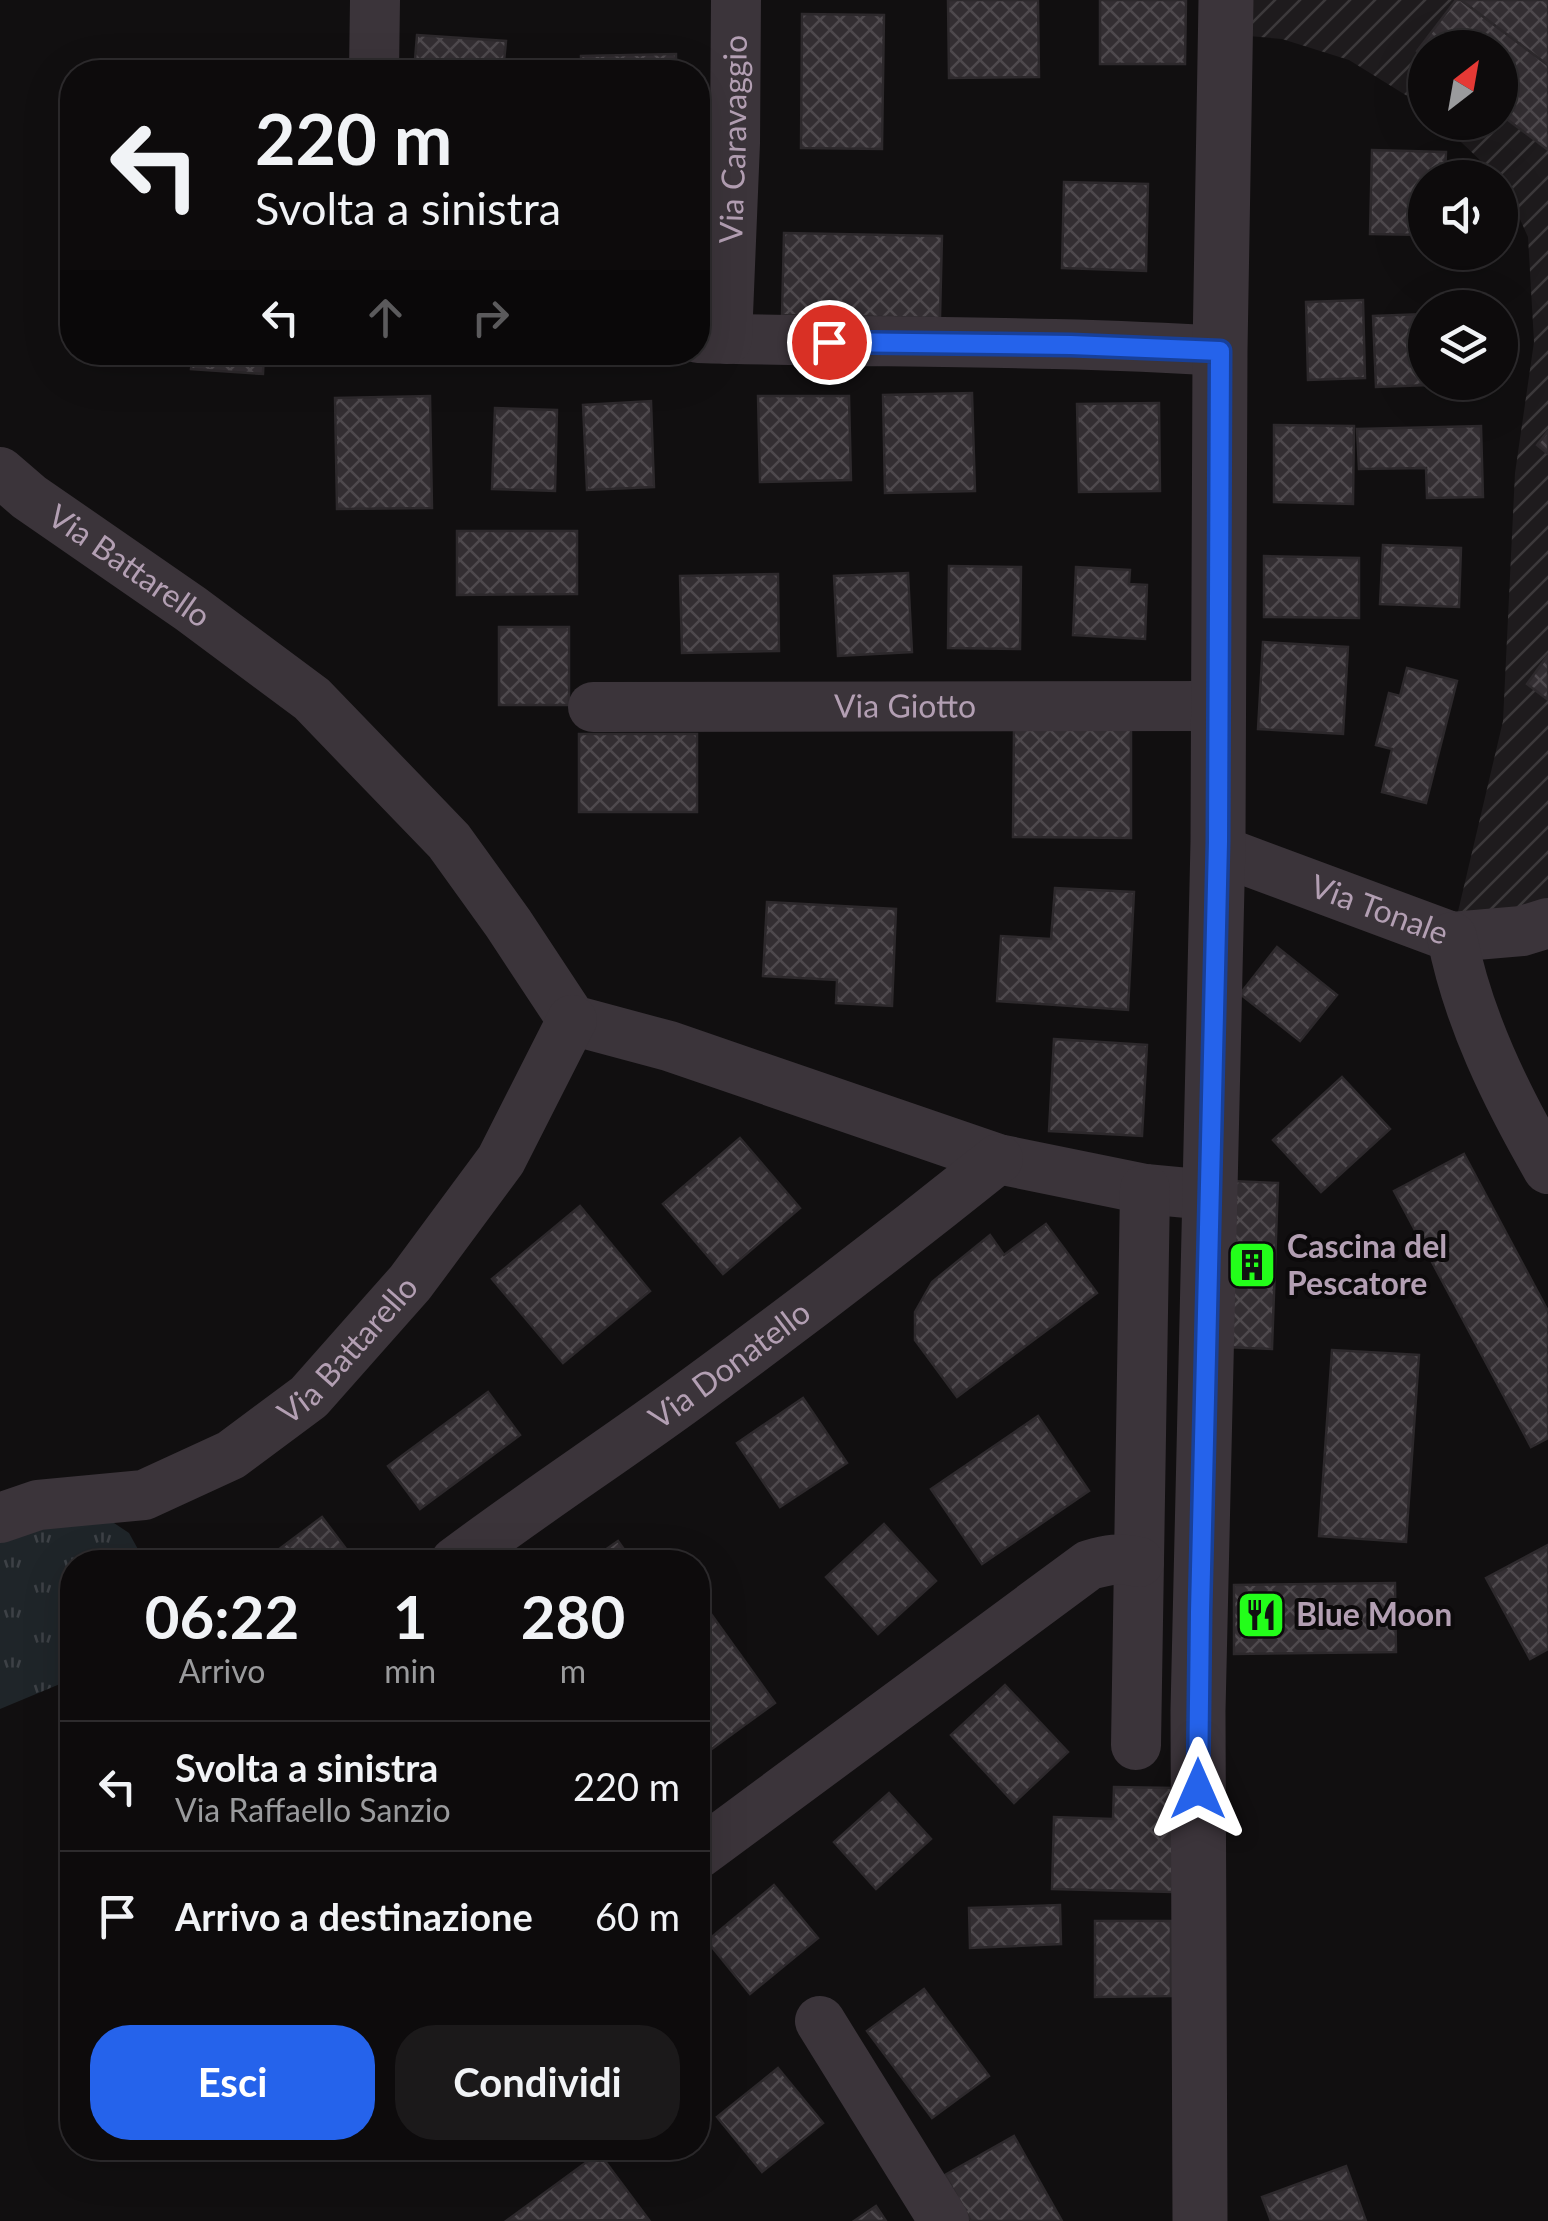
<!DOCTYPE html>
<html lang="it">
<style>
body{margin:0;font-family:Lato,sans-serif;background:#1b191a;color:#f1f3f6;height:100vh;display:flex;flex-direction:column;font-size:38px;white-space:nowrap}
*{box-sizing:border-box;margin:0}
p{font-size:32px;color:#9a9b9d}
.icon{flex:none;width:55px;height:55px;fill:none;stroke:currentColor;stroke-width:2;stroke-linecap:round;stroke-linejoin:round}
.map{position:relative;flex:1;overflow:hidden}
.side{position:absolute;left:60px;top:1550px;width:650px;height:610px;display:flex;flex-direction:column;background:#0d0b0c;border-radius:40px;box-shadow:0 10px 40px #0002,0 0 0 2px #2d2b2d}
.side>*{flex:none}
.top-card{position:absolute;left:60px;top:60px;width:650px;height:305px;border-radius:40px;box-shadow:0 10px 40px #0002,0 0 0 2px #2d2b2d;background:#0d0b0c;color:#f1f3f6;overflow:hidden}
.needle{width:65px;rotate:31deg}
.tools{position:absolute;left:1408px;top:30px;display:grid;gap:20px}
.tools a{display:grid;place-items:center;width:110px;height:110px;border-radius:50%;background:#0d0b0c;box-shadow:0 10px 40px #0002,0 0 0 2px #2d2b2d;font-size:50px}
.pin{position:absolute;display:grid;place-items:center;width:85px;height:85px;color:#fff;margin:-42px;border:5px solid #fff;border-radius:50%;box-shadow:0 2px 10px #0007}
.me{position:absolute;width:110px;margin:-55px;rotate:0deg;stroke-linejoin:round;filter:drop-shadow(0 0 8px #0008)}
.turn{display:flex;align-items:center;gap:35px;height:210px;padding:0 30px;font-size:45px}
.turn .icon{width:130px;height:130px;stroke-width:2.5}
.turn b{display:block;font-size:70px;line-height:85px}
.lanes{display:flex;align-items:center;height:95px;padding:0 30px;background:#0003;justify-content:center;gap:50px;direction:ltr}
.lanes .off{opacity:.35}
.eta{display:flex;justify-content:space-evenly;align-items:center;height:170px;text-align:center}
.eta b{font-size:60px;font-weight:700;line-height:70px}
.action{display:flex;gap:20px;margin-top:auto;padding:20px 30px}
.action a{flex:1;height:115px;border-radius:40px;background:#2563eb;color:#fff;font-size:40px;font-weight:700;line-height:115px;text-align:center}
.action a+a{background:#1b191a;color:#f1f3f6}
ul{padding:0;list-style:none}
li{display:flex;align-items:center;gap:30px;height:130px;padding:0 30px;border-top:2px solid #2d2b2d}
li div{flex:1}
li b{display:block;font-size:38px}
li em{font-style:normal}
.map>svg:first-child{display:block}
.industrial{fill:url(#industrial-furrows)}
.grass{fill:url(#grass-tufts)}
.building{fill:url(#building-cross-hatch);stroke:#2d292c;stroke-width:2.5}
.lines{fill:none;stroke-linecap:round;stroke-linejoin:round}
.minor{stroke:#3b343a;stroke-width:50}
.tertiary{stroke:#3b343a;stroke-width:55}
.route-casing{stroke:#184099;stroke-width:25}
.route{stroke:#2563eb;stroke-width:18}
.labels{text-anchor:middle;stroke-width:8;stroke-linejoin:round;paint-order:stroke}
.street-label{font-size:32px;fill:#b39fb3;stroke:#0c0a0b}
.poi-label{font-size:32px;font-weight:bold;fill:#b39fb3;stroke:#0c0a0b;text-anchor:start}
</style>
<div class="map">
<svg width="1548" height="2221" viewBox="0 0 1548 2221">
<defs>
<pattern id="industrial-furrows" width="10" height="10" patternUnits="userSpaceOnUse" patternTransform="scale(2.5)"><rect width="10" height="10" fill="#1e1b1d"/><path d="M-1 1l2-2M0 10L10 0M9 11l2-2" fill="none" stroke="#3c393b"/></pattern>
<pattern id="grass-tufts" width="24" height="20" patternUnits="userSpaceOnUse" patternTransform="scale(2.5)"><rect width="24" height="20" fill="#1f2529"/><path d="M3 7l-1-3M5 7V3M7 7l1-3M15 17l-1-3M17 17v-4M19 17l1-3" fill="none" stroke="#3d4146"/></pattern>
<pattern id="building-cross-hatch" width="8" height="8" patternUnits="userSpaceOnUse" patternTransform="scale(2.5)"><rect width="8" height="8" fill="#332e32"/><path d="M0 0l8 8M0 8l8-8" fill="none" stroke="#4e494d"/></pattern>
</defs>
<rect width="100%" height="100%" fill="#110f10"/>
<!-- industrial -->
<polygon class="industrial" points="1226,0 1548,0 1548,923 1452,937 1503,721 1515,473 1534,342 1528,237 1503,182 1441,123 1500,122 1500,48 1425,48 1425,107 1349,60 1282,39 1225,34"/>
<!-- grass -->
<polygon class="grass" points="81,1501 129,1533 145,1562 72,1562 72,1679 0,1709 0,1519"/>
<!-- building -->
<g class="building">
<polygon points="948,0 1038,0 1039,77 949,78"/>
<polygon points="1100,0 1186,0 1185,64 1100,64"/>
<polygon points="1456,0 1461,0 1548,65 1548,150 1500,114 1500,48 1425,48 1425,57 1417,51"/>
<polygon points="1461,0 1548,0 1548,65"/>
<polygon points="802,14 884,15 882,149 801,148"/>
<polygon points="417,35 506,41 503,72 414,72"/>
<polygon points="676,54 676,72 581,72 581,56"/>
<polygon points="1372,150 1446,152 1445,178 1425,178 1425,235 1370,234"/>
<polygon points="1064,182 1148,184 1146,271 1062,268"/>
<polygon points="784,233 942,236 940,318 782,315"/>
<polygon points="1363,300 1365,378 1308,380 1306,302"/>
<polygon points="1425,314 1425,382 1428,385 1376,387 1373,316"/>
<polygon points="193,352 264,352 263,374 191,369"/>
<polygon points="972,393 975,491 885,493 883,395"/>
<polygon points="430,396 432,508 337,509 335,398"/>
<polygon points="758,396 849,396 851,480 760,482"/>
<polygon points="651,401 654,487 587,490 583,405"/>
<polygon points="1159,403 1160,491 1079,492 1077,404"/>
<polygon points="495,408 557,410 555,491 492,489"/>
<polygon points="1274,425 1354,426 1353,504 1274,502"/>
<polygon points="1481,426 1483,497 1427,498 1426,468 1359,469 1357,429"/>
<polygon points="1548,431 1548,454 1537,445"/>
<polygon points="457,531 577,531 577,594 457,595"/>
<polygon points="1383,545 1461,548 1459,607 1380,604"/>
<polygon points="1264,556 1359,558 1359,618 1264,617"/>
<polygon points="949,566 1021,567 1020,649 948,648"/>
<polygon points="1076,567 1130,570 1129,584 1147,585 1145,639 1073,635"/>
<polygon points="908,573 912,652 838,656 834,576"/>
<polygon points="778,574 779,651 682,653 680,576"/>
<rect x="499" y="627" width="70" height="78"/>
<polygon points="1263,642 1348,647 1343,734 1258,729"/>
<polygon points="1548,655 1548,700 1527,684"/>
<polygon points="1407,668 1457,681 1426,803 1382,792 1392,749 1376,745 1389,693 1400,696"/>
<polygon points="1014,725 1131,727 1131,838 1013,837"/>
<rect x="579" y="734" width="118" height="78"/>
<polygon points="1055,888 1134,892 1128,1010 997,1001 1001,936 1051,939"/>
<polygon points="767,902 896,909 892,1006 836,1003 837,980 763,976"/>
<polygon points="1277,947 1337,995 1300,1041 1240,994"/>
<polygon points="1054,1039 1147,1045 1142,1136 1049,1131"/>
<polygon points="1342,1077 1390,1129 1321,1192 1273,1140"/>
<polygon points="740,1138 800,1208 723,1274 663,1204"/>
<polygon points="1464,1154 1548,1311 1548,1438 1531,1447 1394,1191"/>
<polygon points="1231,1181 1278,1183 1272,1349 1225,1347"/>
<polygon points="580,1206 650,1291 563,1363 492,1279"/>
<polygon points="1046,1224 1097,1293 957,1397 915,1340 915,1312 932,1282 990,1235 1004,1255"/>
<polygon points="1332,1350 1419,1355 1406,1542 1319,1536"/>
<polygon points="488,1392 520,1435 420,1509 388,1466"/>
<polygon points="803,1398 847,1463 780,1507 737,1443"/>
<polygon points="1038,1416 1089,1491 982,1564 931,1489"/>
<polygon points="322,1517 356,1562 262,1562"/>
<polygon points="884,1524 936,1581 878,1634 826,1577"/>
<polygon points="618,1541 633,1562 588,1562"/>
<polygon points="1548,1545 1548,1649 1530,1659 1486,1578"/>
<polygon points="1395,1583 1396,1652 1234,1654 1234,1585"/>
<polygon points="706,1607 775,1703 709,1751 698,1736 698,1613"/>
<polygon points="1005,1685 1068,1752 1014,1803 951,1735"/>
<polygon points="1114,1787 1174,1788 1172,1892 1052,1889 1054,1817 1113,1819"/>
<polygon points="889,1793 931,1839 876,1889 834,1842"/>
<polygon points="774,1885 818,1938 750,1994 707,1941"/>
<polygon points="1060,1905 1061,1944 970,1948 969,1908"/>
<polygon points="1095,1921 1171,1921 1171,1996 1095,1997"/>
<polygon points="924,1989 989,2076 932,2118 867,2031"/>
<polygon points="778,2068 823,2123 762,2172 717,2117"/>
<polygon points="1014,2136 1062,2221 971,2221 945,2175"/>
<polygon points="599,2153 649,2220 506,2221"/>
<polygon points="1346,2166 1366,2221 1271,2221 1262,2197"/>
<polygon points="876,2206 886,2221 854,2221"/>
</g>
<g class="lines">
<!-- minor -->
<g class="minor">
<polyline points="374,72 375,0"/>
<path d="M698,338C872,343 1047,340 1220,351"/>
<path id="s1" d="M727,339L735,143L736,0"/>
<path id="s2" d="M0,472L29,497L191,609L312,699L449,841L508,923L572,1020L669,1046L998,1159L1145,1189L1209,1195"/>
<path id="s3" d="M593,707L1218,706"/>
<path id="s4" d="M1218,850L1452,937L1522,931L1548,923"/>
<path d="M1452,937C1468,1019 1506,1096 1548,1169"/>
<path id="s5" d="M0,1518L38,1505L144,1495L231,1455L309,1397L410,1283L501,1160L572,1020"/>
<path id="s6" d="M455,1562C532,1504 612,1452 690,1395C794,1319 897,1240 998,1159"/>
<polyline points="1136,1745 1145,1189"/>
<path d="M698,1854L1089,1565C1107,1560 1120,1557 1139,1562"/>
<polyline points="820,2021 944,2221"/>
</g>
<!-- tertiary -->
<polyline class="tertiary" points="1200,2221 1198,1711 1218,842 1220,351 1226,0"/>
</g>
<g class="lines">
<!-- route casing -->
<g class="route-casing">
<polyline id="route" points="829,342 1071,345 1220,351 1218,842 1200,1612 1198,1789"/>
</g>
<!-- route -->
<use href="#route" class="route"/>
</g>
<!-- icons -->
<defs>
<g id="building-square" transform="scale(2.5)"><rect x="-9" y="-9" width="18" height="18" rx="4" fill="#23fe1a" stroke="#0c0a0b"/><path d="M-4-6H4V6H1V3H-1V6H-4ZM-2.5-4.3h1.7v1.8h-1.7ZM.8-4.3h1.7v1.8H.8ZM-2.5-1h1.7V.8h-1.7ZM.8-1h1.7V.8H.8Z" fill="#111"/></g>
<g id="restaurant-square" transform="scale(2.5)"><rect x="-9" y="-9" width="18" height="18" rx="4" fill="#23fe1a" stroke="#0c0a0b"/><path d="M-5-6h1v4h1v-4h1v4h1v-4h1v5L-1.5 .5V6h-2V.5L-5-1ZM5-6V6H3V1.5H1.5Q1.5-4 5-6Z" fill="#111"/></g>
</defs>
<g fill-rule="evenodd">
<use href="#building-square" x="1252" y="1265"/>
<use href="#restaurant-square" x="1261" y="1615"/>
</g>
<g class="labels">
<!-- street labels -->
<g class="street-label">
<text dy="11" stroke="none"><textPath href="#s1" startOffset="200">Via Caravaggio</textPath></text>
<text dy="11" stroke="none"><textPath href="#s2" startOffset="160">Via Battarello</textPath></text>
<text dy="11" stroke="none"><textPath href="#s3" startOffset="312">Via Giotto</textPath></text>
<text dy="11" stroke="none"><textPath href="#s4" startOffset="172">Via Tonale</textPath></text>
<text dy="11" stroke="none"><textPath href="#s5" startOffset="400">Via Battarello</textPath></text>
<text dy="11" stroke="none"><textPath href="#s6" startOffset="338">Via Donatello</textPath></text>
</g>
<!-- poi labels -->
<g class="poi-label">
<text x="1287" y="1258">Cascina del<tspan x="1287" dy="37">Pescatore</tspan></text>
<text x="1296" y="1626">Blue Moon</text>
</g>
</g>
</svg>
<div class="tools">
<a><svg class="needle" viewBox="-14 -14 28 28"><path d="M0-13l5 13h-10z" fill="#e53935"/><path d="M0 13l5-13h-10z" fill="#9a9b9d"/></svg></a>
<a><svg class="icon" aria-label="sound" viewBox="0 0 24 24"><path d="M4 9h4l5-4v14l-5-4H4zM17 9q2 3 0 6"/></svg></a>
<a><svg class="icon" aria-label="layers" viewBox="0 0 24 24"><path d="M12 4l9 5-9 5-9-5zM3 14l9 5 9-5"/></svg></a>
</div>
<div class="pin" style="left:829px;top:342px;background:#d93025"><svg class="icon" aria-label="arrive" viewBox="0 0 24 24"><path d="M6 21V4h12l-3 4 3 4H6"/></svg></div>
<svg class="me" style="left:1198px;top:1789px" viewBox="-20 -20 40 40"><path d="M0-17L14 15 0 8-14 15z" fill="#2563eb" stroke="#fff" stroke-width="4"/></svg>
<div class="top-card">
<div class="turn"><svg class="icon" aria-label="left" viewBox="0 0 24 24"><path d="M17 20v-9H6M10 6l-5 5 5 5"/></svg><div><b>220 m</b>Svolta a sinistra</div></div>
<div class="lanes"><svg class="icon" aria-label="left" viewBox="0 0 24 24"><path d="M17 20v-9H6M10 6l-5 5 5 5"/></svg><svg class="icon off" aria-label="ahead" viewBox="0 0 24 24"><path d="M12 20V5M6 11l6-6 6 6"/></svg><svg class="icon off" aria-label="right" viewBox="0 0 24 24"><path d="M7 20v-9h11M14 6l5 5-5 5"/></svg></div>
</div>
<section class="side">
<div class="eta">
<div><b>06:22</b><p>Arrivo</p></div>
<div><b>1</b><p>min</p></div>
<div><b>280</b><p>m</p></div>
</div>
<ul>
<li><svg class="icon" aria-label="left" viewBox="0 0 24 24"><path d="M17 20v-9H6M10 6l-5 5 5 5"/></svg><div><b>Svolta a sinistra</b><p>Via Raffaello Sanzio</p></div><em>220 m</em></li>
<li><svg class="icon" aria-label="arrive" viewBox="0 0 24 24"><path d="M6 21V4h12l-3 4 3 4H6"/></svg><div><b>Arrivo a destinazione</b></div><em>60 m</em></li>
</ul>
<div class="action"><a>Esci</a><a>Condividi</a></div>
</section>
</div>
